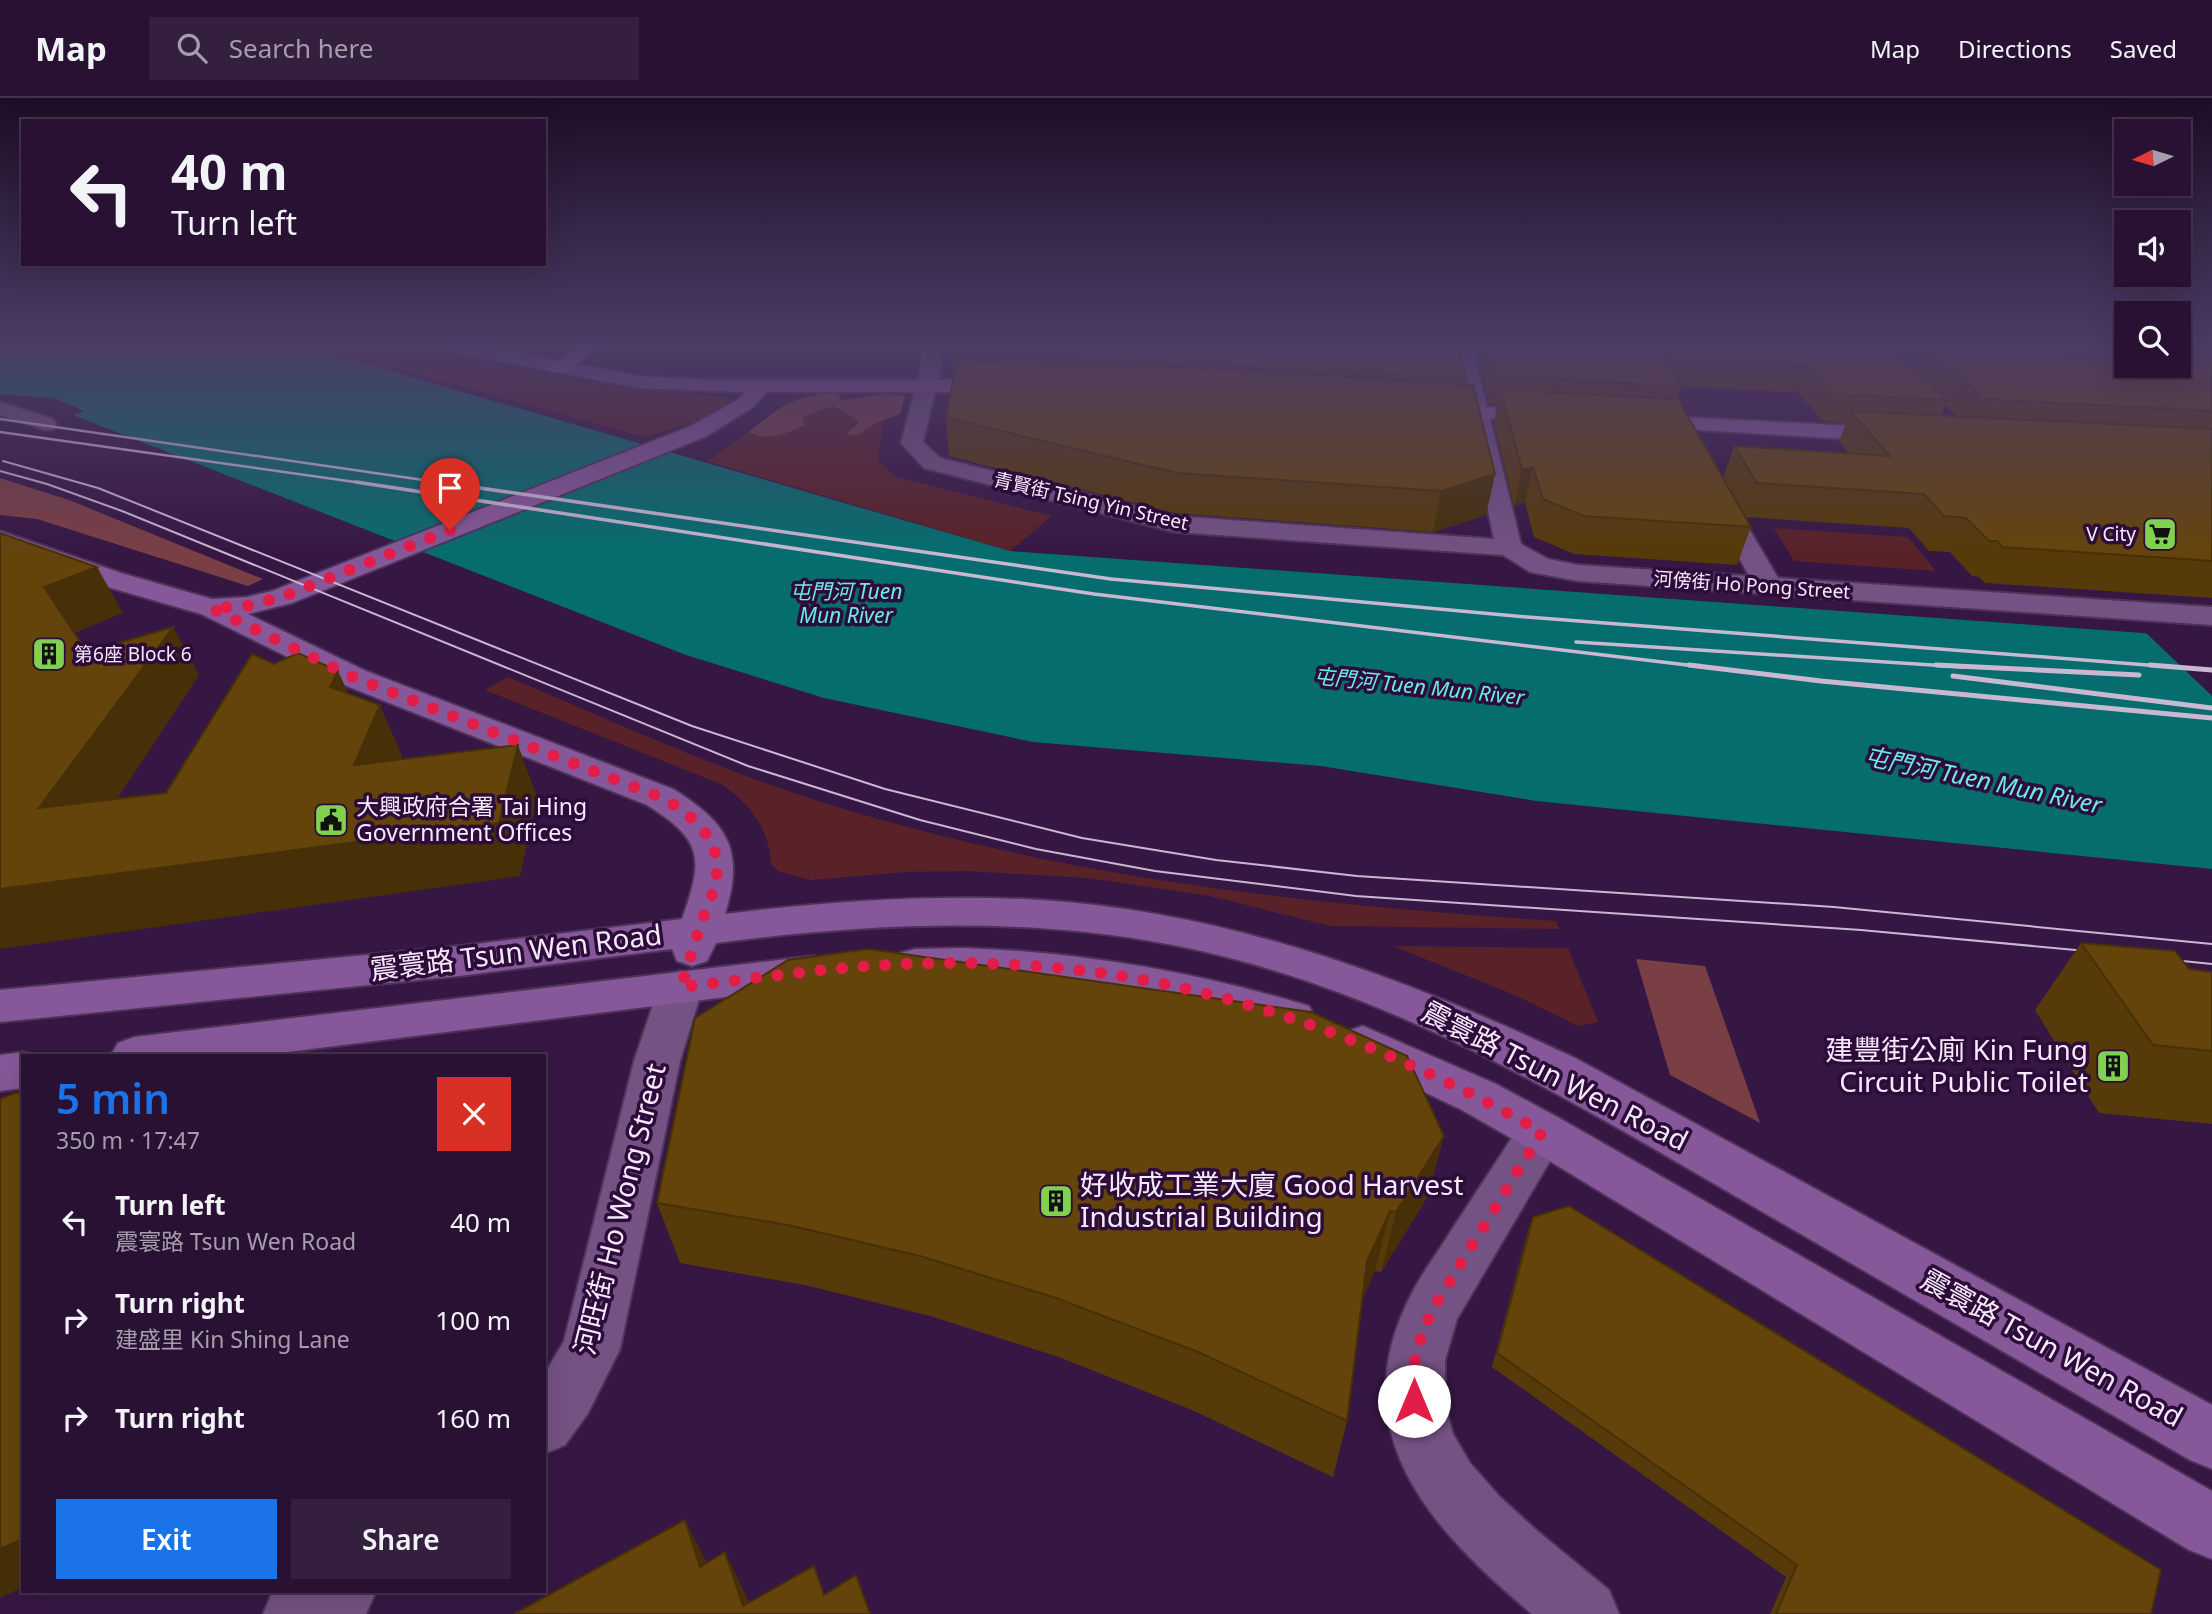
<!DOCTYPE html>
<meta charset="utf-8">
<style>
body{margin:0;font-family:"Noto Sans","Noto Sans TC",sans-serif;background:#341f3e;color:#f1f3f6;height:100vh;display:flex;flex-direction:column;font-size:26px;white-space:nowrap}
*{box-sizing:border-box;margin:0}
p{font-size:23px;color:#a59dac}
.icon{flex:none;width:38px;height:38px;fill:none;stroke:currentColor;stroke-width:2;stroke-linecap:round;stroke-linejoin:round}
.map{position:relative;flex:1;overflow:hidden}
.sheet{position:absolute;left:21px;top:956px;width:525px;height:539px;display:flex;flex-direction:column;background:#281132;border-radius:0px;box-shadow:0 7px 28px #0002,0 0 0 2px #44314d}
.sheet>*{flex:none}
.top-card{position:absolute;left:21px;top:21px;width:525px;height:147px;border-radius:0px;box-shadow:0 7px 28px #0002,0 0 0 2px #44314d;background:#281132;color:#f1f3f6;overflow:hidden}
.needle{width:46px;rotate:265deg}
.buttons{position:absolute;left:2114px;top:21px;display:grid;gap:14px}
.buttons a{display:grid;place-items:center;width:77px;height:77px;border-radius:0px;background:#281132;box-shadow:0 7px 28px #0002,0 0 0 2px #44314d;font-size:35px}
.pin{position:absolute;display:grid;place-items:center;width:60px;height:60px;color:#fff;margin:-72px -30px;border-radius:50% 50% 50% 0;rotate:-45deg;box-shadow:0 0 7px #0007}
.pin .icon{rotate:45deg}
.me{position:absolute;width:77px;margin:-38px;rotate:0deg;stroke-linejoin:round;filter:drop-shadow(0 0 5px #0008)}
.turn{display:flex;align-items:center;gap:24px;height:147px;padding:0 35px;font-size:32px}
.turn .icon{width:91px;height:91px;stroke-width:2.5}
.turn b{display:block;font-size:49px;line-height:60px}
.round{display:grid;place-items:center;flex:none;width:74px;height:74px;border-radius:0px;background:#341f3e}
.overview{display:flex;align-items:center;justify-content:space-between;height:119px;padding:0 35px}
h1{font-size:42px;font-weight:600;line-height:52px;color:#1a73e8}
.cta{display:flex;gap:14px;margin-top:auto;padding:14px 35px}
.cta a{flex:1;height:80px;border-radius:0px;background:#1a73e8;color:#fff;font-size:28px;font-weight:600;line-height:80px;text-align:center}
.cta a+a{background:#341f3e;color:#f1f3f6}
ul{padding:0;list-style:none}
li{display:flex;align-items:center;gap:21px;height:98px;padding:0 35px}
li div{flex:1}
li b{display:block;font-size:26px}
li em{font-style:normal}
header{display:flex;align-items:center;gap:42px;box-sizing:border-box;height:98px;padding:0 35px;background:#281132;border-bottom:2px solid #44314d}
header strong{font-size:33px}
nav{display:flex;gap:38px;margin-inline-start:auto;font-size:24px}
.search{width:490px;height:63px;background:#341f3e;display:flex;align-items:center;gap:18px;box-sizing:border-box;padding:0 24px;border-radius:0px;color:#a59dac;font-size:26px}
.map>svg:first-child{display:block}
.green{fill:#592228}
.forest{fill:#793f44}
.water{fill:#066d6e}
.pier{fill:#361743}
.lines{fill:none;stroke-linecap:round;stroke-linejoin:round}
.street-casing{stroke:#4d3357;stroke-width:4}
.secondary-casing{stroke:#4d3357;stroke-width:4}
.highway-casing{stroke:#4d3357;stroke-width:4}
.street{fill:#745283;fill-rule:evenodd}
.secondary{fill:#865899;fill-rule:evenodd}
.highway{fill:#b066cd;fill-rule:evenodd}
.tram{stroke:#cab8d3;stroke-width:2}
.rail-far2{stroke:#cab8d3;stroke-width:2.5}
.rail-far1{stroke:#cab8d3;stroke-width:3.5}
.rail{stroke:#cab8d3;stroke-width:5}
.wall{fill:#573a0a;fill-rule:evenodd}
.shaded-wall{fill:#473008}
.building{fill:#65440c;stroke:#473008;stroke-width:2}
.route{stroke:#e11d48;stroke-width:12;stroke-dasharray:0 21.6}
.labels{text-anchor:middle;stroke-width:7;stroke-linejoin:round;paint-order:stroke}
.far-street-label{font-size:19px;fill:#f7e8fe;stroke:#2c0c38}
.far-poi-label{font-size:19px;fill:#f7e8fe;stroke:#2c0c38;text-anchor:end}
.far-water-label{font-size:21px;font-style:italic;fill:#6ce9e9;stroke:#2c0c38}
.poi-label{font-size:23px;fill:#f7e8fe;stroke:#2c0c38;text-anchor:start}
.water-label{font-size:24px;font-style:italic;fill:#6ce9e9;stroke:#2c0c38}
.near-street-label{font-size:28px;fill:#f7e8fe;stroke:#2c0c38}
.near-poi-label{font-size:28px;fill:#f7e8fe;stroke:#2c0c38;text-anchor:end}
</style>
<header>
<strong>Map</strong>
<div class="search"><svg class="icon" aria-label="search" viewBox="0 0 24 24"><circle cx="10" cy="10" r="6"/><path d="M15 15l6 6"/></svg>Search here</div>
<nav><a>Map</a><a>Directions</a><a>Saved</a></nav>
</header>
<div class="map">
<svg width="2212" height="1516" viewBox="0 0 2212 1516">
<rect width="100%" height="100%" fill="#361743"/>
<!-- green -->
<g class="green">
<polygon points="379,248 471,267 505,269 622,290 725,299 734,304 712,319 644,339 349,256"/>
<polygon points="825,305 884,318 878,363 896,379 1052,418 1010,453 707,363 749,334"/>
<polygon points="1774,430 1908,439 1936,473 1794,463"/>
<path d="M508,579C617,625 725,675 837,709C1075,781 1309,807 1556,823L1559,831L1331,828L1210,798L1088,780L968,773L907,774L811,782L780,774L771,766C769,730 751,708 723,687L485,592Z"/>
<polygon points="1393,848 1568,850 1598,924 1578,928 1515,897"/>
</g>
<!-- forest -->
<g class="forest">
<path d="M836,294L842,302L885,296L905,298L900,316L878,324L856,338L846,336L859,325L853,319L833,308L802,319L805,327C786,335 768,345 749,334C783,306 792,299 836,294Z"/>
<polygon points="0,380 69,402 263,481 248,488 37,421 0,417"/>
<polygon points="1636,861 1705,868 1760,1025 1670,977"/>
</g>
<!-- water -->
<polygon class="water" points="0,244 278,244 314,251 1010,453 2212,540 2212,771 1536,703 1321,668 1033,644 824,600 686,557 73,317 84,313 54,300 0,296"/>
<!-- pier -->
<polygon class="pier" points="2143,532 2212,537 2212,598"/>
<g class="lines">
<!-- street casing -->
<g class="street-casing">
<g id="street">
<polygon points="924,244 942,244 940,273 923,344 940,360 1175,418 1494,441 1452,244 1530,247 1537,249 1539,253 1537,257 1474,256 1521,446 1548,461 1578,467 1749,478 1708,402 1711,397 1720,395 1729,397 1732,402 1778,480 2212,509 2212,527 1578,483 1530,474 1503,457 1175,434 924,370 901,345 920,273"/>
<polygon points="0,304 53,321 56,326 53,331 45,332 0,317"/>
<polygon points="681,873 696,878 703,889 680,963 620,1251 588,1315 565,1347 544,1356 544,1277 564,1243 634,963 659,889 666,878"/>
<path d="M1542,1014L1559,1020L1567,1034L1457,1221L1445,1262V1308L1453,1336L1470,1365L1500,1399L1535,1431L1609,1492L1619,1516H1532C1431,1431 1339,1334 1412,1195C1422,1175 1437,1156 1449,1136C1474,1098 1499,1059 1525,1020Z"/>
<polygon points="273,1493 376,1493 366,1516 263,1516"/>
</g>
</g>
<!-- secondary casing -->
<g class="secondary-casing">
<g id="secondary">
<path d="M424,244H462L639,278L709,282H1004L1011,284L1014,288L1011,292L1004,294H767L753,309L707,338L292,505L248,516L366,573L673,691C728,725 745,752 725,816C830,803 935,796 1041,802C1229,814 1406,880 1575,960L2212,1307V1371L2190,1362C2039,1274 1888,1187 1737,1099C1563,998 1395,896 1197,852C1038,817 876,824 716,845L707,863L692,868L677,863L672,851L459,878L0,924V892L459,848L682,821C704,760 703,742 647,707L344,587L201,516L101,487L0,450V433L121,475L212,501L247,499L272,493L691,328L739,301L745,294L639,290L433,250Z"/>
<polygon points="1428,306 1546,312 1554,313 1557,318 1554,323 1546,324 1421,316 1417,312 1421,308"/>
<polygon points="1641,317 1895,330 1903,332 1906,337 1903,342 1895,344 1633,328 1630,323 1633,318"/>
<path d="M963,850C1082,854 1196,874 1309,908L1315,920L1309,932L1293,936C1168,899 1045,879 915,881L900,877L894,866L900,855L915,851Z"/>
<polygon points="813,858 828,862 834,873 828,884 813,888 264,957 111,957 118,945 134,939"/>
<polygon points="1363,928 1496,986 1559,1020 2212,1393 2212,1461 2189,1452 1525,1048 1462,1012 1347,957 1340,945 1347,933"/>
<polygon points="23,954 33,957 23,957 23,990 0,993 0,957"/>
</g>
</g>
<!-- highway casing -->
<g class="highway-casing">
<polygon id="highway" points="585,244 606,244 566,274 552,274 549,270 552,266"/>
</g>
<!-- street -->
<use href="#street" class="street"/>
<!-- secondary -->
<use href="#secondary" class="secondary"/>
<!-- highway -->
<use href="#highway" class="highway"/>
<!-- tram -->
<g class="tram">
<polyline points="3,363 98,390 692,628 885,691 1082,740 1216,762 1357,778 1834,809 2212,846"/>
<polyline points="0,373 47,386 122,413 748,668 920,722 1036,751 1155,773 1356,798 1861,832 2097,854"/>
<polyline points="2163,861 2212,866"/>
</g>
<!-- rail-far2 -->
<g class="rail-far2">
<polyline points="0,321 451,386"/>
<polyline points="0,334 369,386"/>
</g>
<!-- rail-far1 -->
<g class="rail-far1">
<polyline points="356,384 1094,496 1704,569"/>
<polyline points="438,384 1111,481 1527,519 2173,569"/>
<polyline points="1576,544 1963,569"/>
</g>
<!-- rail -->
<g class="rail">
<polyline points="1689,567 1821,583 2212,620"/>
<polyline points="1936,567 2139,577"/>
<polyline points="2150,567 2212,572"/>
<polyline points="1953,578 2212,610"/>
</g>
</g>
<!-- wall -->
<g class="wall">
<polygon points="609,244 865,244 865,257 613,261"/>
<path d="M1480,244H2126V268H2179V244H2212V500L1985,485L1979,479L1972,478L1950,454L1929,453L1909,430L1746,419L1723,380L1734,348L1848,355L1839,343L1846,325L1822,323L1798,294L1681,289L1677,301L1751,429L1737,467L1574,456L1534,439L1525,404L1514,408L1494,325L1497,306L1489,305L1477,259ZM1904,262L1920,263L1916,273ZM1945,307L1957,318L1941,317Z"/>
<polygon points="951,246 1467,280 1465,286 1495,376 1486,417 1433,434 1175,415 949,358 946,320 956,270 953,269"/>
<polygon points="2081,845 2189,871 2212,874 2212,1026 2099,1015 2035,912"/>
<polygon points="1428,1098 1381,1174 1375,1173 1362,1201 1347,1323 1333,1379 1192,1312 1059,1259 930,1218 805,1187 680,1165 657,1105"/>
<polygon points="1533,1119 2151,1516 1770,1516 1786,1479 1492,1269 1528,1132"/>
</g>
<!-- shaded-wall -->
<g class="shaded-wall">
<polygon points="1533,369 1525,404 1514,408 1522,372"/>
<polygon points="1495,376 1486,417 1433,434 1441,393"/>
<polygon points="97,469 123,515 72,536 44,489"/>
<polygon points="173,529 199,577 76,763 39,710"/>
<polygon points="338,573 361,623 330,589"/>
<polygon points="380,607 402,658 378,720 354,667"/>
<polygon points="518,647 537,699 520,778 0,851 0,791"/>
<polygon points="1444,1038 1428,1098 1381,1174 1396,1114"/>
<polygon points="1390,1113 1375,1173 1353,1223 1367,1163"/>
<polygon points="685,1422 727,1505 700,1469"/>
<polygon points="23,1441 23,1489 0,1500 0,1451"/>
<polygon points="725,1454 755,1516 743,1508"/>
</g>
<!-- building -->
<g class="building">
<polygon points="951,244 1458,244 1467,280 961,256 962,250 951,246"/>
<polygon points="1485,244 1724,244 1902,252 1900,256 1903,261 1948,302 1833,296 1808,267 1663,261 1681,288 1494,278"/>
<polygon points="2179,244 2212,244 2212,248 2179,246"/>
<polygon points="1925,251 2126,260 2126,268 2179,268 2179,262 2212,263 2212,313 1980,301 1976,293"/>
<polygon points="957,262 1177,268 1473,287 1495,376 1441,393 1177,375 946,320"/>
<polygon points="1500,292 1678,301 1751,429 1584,418 1543,401 1533,369 1522,372"/>
<polygon points="1850,313 2212,331 2212,463 2002,449 1997,443 1989,443 1966,420 1944,418 1924,396 1757,385 1734,348 1890,358"/>
<polygon points="0,435 97,469 44,489 87,554 173,529 39,710 166,695 252,556 274,566 298,555 338,573 330,589 380,607 354,667 518,647 499,725 0,791"/>
<polygon points="2081,845 2175,853 2189,871 2212,874 2212,953 2153,947"/>
<polygon points="868,851 1311,914 1407,958 1444,1038 1396,1114 1390,1113 1367,1163 1347,1323 1198,1254 1056,1200 920,1158 788,1127 657,1105 695,920 788,862"/>
<polygon points="15,995 23,995 23,1441 0,1451 0,1001"/>
<polygon points="1569,1108 2161,1472 2151,1516 1776,1516 1797,1467 1497,1255 1533,1119"/>
<polygon points="685,1422 700,1469 725,1454 743,1508 814,1468 824,1497 856,1477 870,1516 514,1516"/>
</g>
<!-- sky -->
<linearGradient id="sky" x2="0" y2="1"><stop stop-color="#1e0d25"/><stop offset="0.54" stop-color="#4c3c66"/><stop offset="1" stop-color="#4c3c66" stop-opacity="0"/></linearGradient>
<rect width="2212" height="456" fill="url(#sky)"/>
<g class="lines">
<!-- route -->
<path class="route" d="M450,432L282,499L247,508L211,510L355,580L660,699C691,715 723,741 716,781C714,795 707,809 702,822C695,844 688,867 681,889C768,879 856,865 944,865C1164,863 1352,927 1542,1034L1432,1212C1419,1241 1409,1271 1414,1303"/>
</g>
<!-- icons -->
<defs>
<g id="supermarket-square" transform="scale(1.75)"><rect x="-9" y="-9" width="18" height="18" rx="4" fill="#81d050" stroke="#2c0c38"/><path d="M-6-5.5h2.5l.6 2H6L4.5 2H-2.5L-4.4-4H-6ZM-1.5 3.2a1.3 1.3 0 1 0 .1 0ZM3 3.2a1.3 1.3 0 1 0 .1 0Z" fill="#111"/></g>
<g id="building-square" transform="scale(1.75)"><rect x="-9" y="-9" width="18" height="18" rx="4" fill="#81d050" stroke="#2c0c38"/><path d="M-4-6H4V6H1V3H-1V6H-4ZM-2.5-4.3h1.7v1.8h-1.7ZM.8-4.3h1.7v1.8H.8ZM-2.5-1h1.7V.8h-1.7ZM.8-1h1.7V.8H.8Z" fill="#111"/></g>
<g id="civic-square" transform="scale(1.75)"><rect x="-9" y="-9" width="18" height="18" rx="4" fill="#81d050" stroke="#2c0c38"/><path d="M-.6-6.5H3V-4.5H.6V-3L4-1V1h2V6H-6V1h2V-1L-.6-3ZM-1.2 2.5V6h2.4V2.5Z" fill="#111"/></g>
</defs>
<g fill-rule="evenodd">
<use href="#supermarket-square" x="2160" y="436"/>
<use href="#building-square" x="49" y="556"/>
<use href="#civic-square" x="331" y="722"/>
<use href="#building-square" x="2113" y="968"/>
<use href="#building-square" x="1056" y="1103"/>
</g>
<g class="labels">
<!-- far-street labels -->
<g class="far-street-label">
<text transform="translate(1091 403) rotate(13)" y="7">青賢街 Tsing Yin Street</text>
<text transform="translate(1752 487) rotate(4)" y="7">河傍街 Ho Pong Street</text>
</g>
<!-- far-poi labels -->
<g class="far-poi-label">
<text x="2136" y="443">V City</text>
<text x="74" y="563" text-anchor="start">第6座 Block 6</text>
</g>
<!-- far-water labels -->
<g class="far-water-label">
<text x="846" y="501">屯門河 Tuen<tspan x="846" dy="24">Mun River</tspan></text>
<text transform="translate(1419 589) rotate(6)" y="7">屯門河 Tuen Mun River</text>
</g>
<!-- poi labels -->
<g class="poi-label">
<text x="356" y="717">大興政府合署 Tai Hing<tspan x="356" dy="26">Government Offices</tspan></text>
</g>
<!-- water labels -->
<g class="water-label">
<text transform="translate(1983 683) rotate(12)" y="8">屯門河 Tuen Mun River</text>
</g>
<!-- near-street labels -->
<g class="near-street-label">
<text transform="translate(516 854) rotate(-7)" y="10">震寰路 Tsun Wen Road</text>
<text transform="translate(1555 978) rotate(27)" y="10">震寰路 Tsun Wen Road</text>
<text transform="translate(620 1111) rotate(-76)" y="10">河旺街 Ho Wong Street</text>
<text transform="translate(2052 1250) rotate(29)" y="10">震寰路 Tsun Wen Road</text>
</g>
<!-- near-poi labels -->
<g class="near-poi-label">
<text x="2088" y="962">建豐街公廁 Kin Fung<tspan x="2088" dy="32">Circuit Public Toilet</tspan></text>
<text x="1080" y="1097" text-anchor="start">好收成工業大廈 Good Harvest<tspan x="1080" dy="32">Industrial Building</tspan></text>
</g>
</g>
</svg>
<div class="buttons">
<a><svg class="needle" viewBox="-14 -14 28 28"><path d="M0-13l5 13h-10z" fill="#e53935"/><path d="M0 13l5-13h-10z" fill="#a59dac"/></svg></a>
<a><svg class="icon" aria-label="sound" viewBox="0 0 24 24"><path d="M4 9h4l5-4v14l-5-4H4zM17 9q2 3 0 6"/></svg></a>
<a><svg class="icon" aria-label="search" viewBox="0 0 24 24"><circle cx="10" cy="10" r="6"/><path d="M15 15l6 6"/></svg></a>
</div>
<div class="pin" style="left:450px;top:432px;background:#d93025"><svg class="icon" aria-label="arrive" viewBox="0 0 24 24"><path d="M6 21V4h12l-3 4 3 4H6"/></svg></div>
<svg class="me" style="left:1414px;top:1303px" viewBox="-20 -20 40 40"><circle r="19" fill="#fff"/><path d="M0-13L10 11 0 6-10 11z" fill="#e11d48"/></svg>
<div class="top-card">
<div class="turn"><svg class="icon" aria-label="left" viewBox="0 0 24 24"><path d="M17 20v-9H6M10 6l-5 5 5 5"/></svg><div><b>40 m</b>Turn left</div></div>
</div>
<section class="sheet">
<div class="overview"><div><h1>5 min</h1><p>350 m · 17:47</p></div><a class="round" style="background:#d93025;color:#fff"><svg class="icon" aria-label="close" viewBox="0 0 24 24"><path d="M6 6l12 12M18 6L6 18"/></svg></a></div>
<ul>
<li><svg class="icon" aria-label="left" viewBox="0 0 24 24"><path d="M17 20v-9H6M10 6l-5 5 5 5"/></svg><div><b>Turn left</b><p>震寰路 Tsun Wen Road</p></div><em>40 m</em></li>
<li><svg class="icon" aria-label="right" viewBox="0 0 24 24"><path d="M7 20v-9h11M14 6l5 5-5 5"/></svg><div><b>Turn right</b><p>建盛里 Kin Shing Lane</p></div><em>100 m</em></li>
<li><svg class="icon" aria-label="right" viewBox="0 0 24 24"><path d="M7 20v-9h11M14 6l5 5-5 5"/></svg><div><b>Turn right</b></div><em>160 m</em></li>
</ul>
<div class="cta"><a>Exit</a><a>Share</a></div>
</section>
</div>
